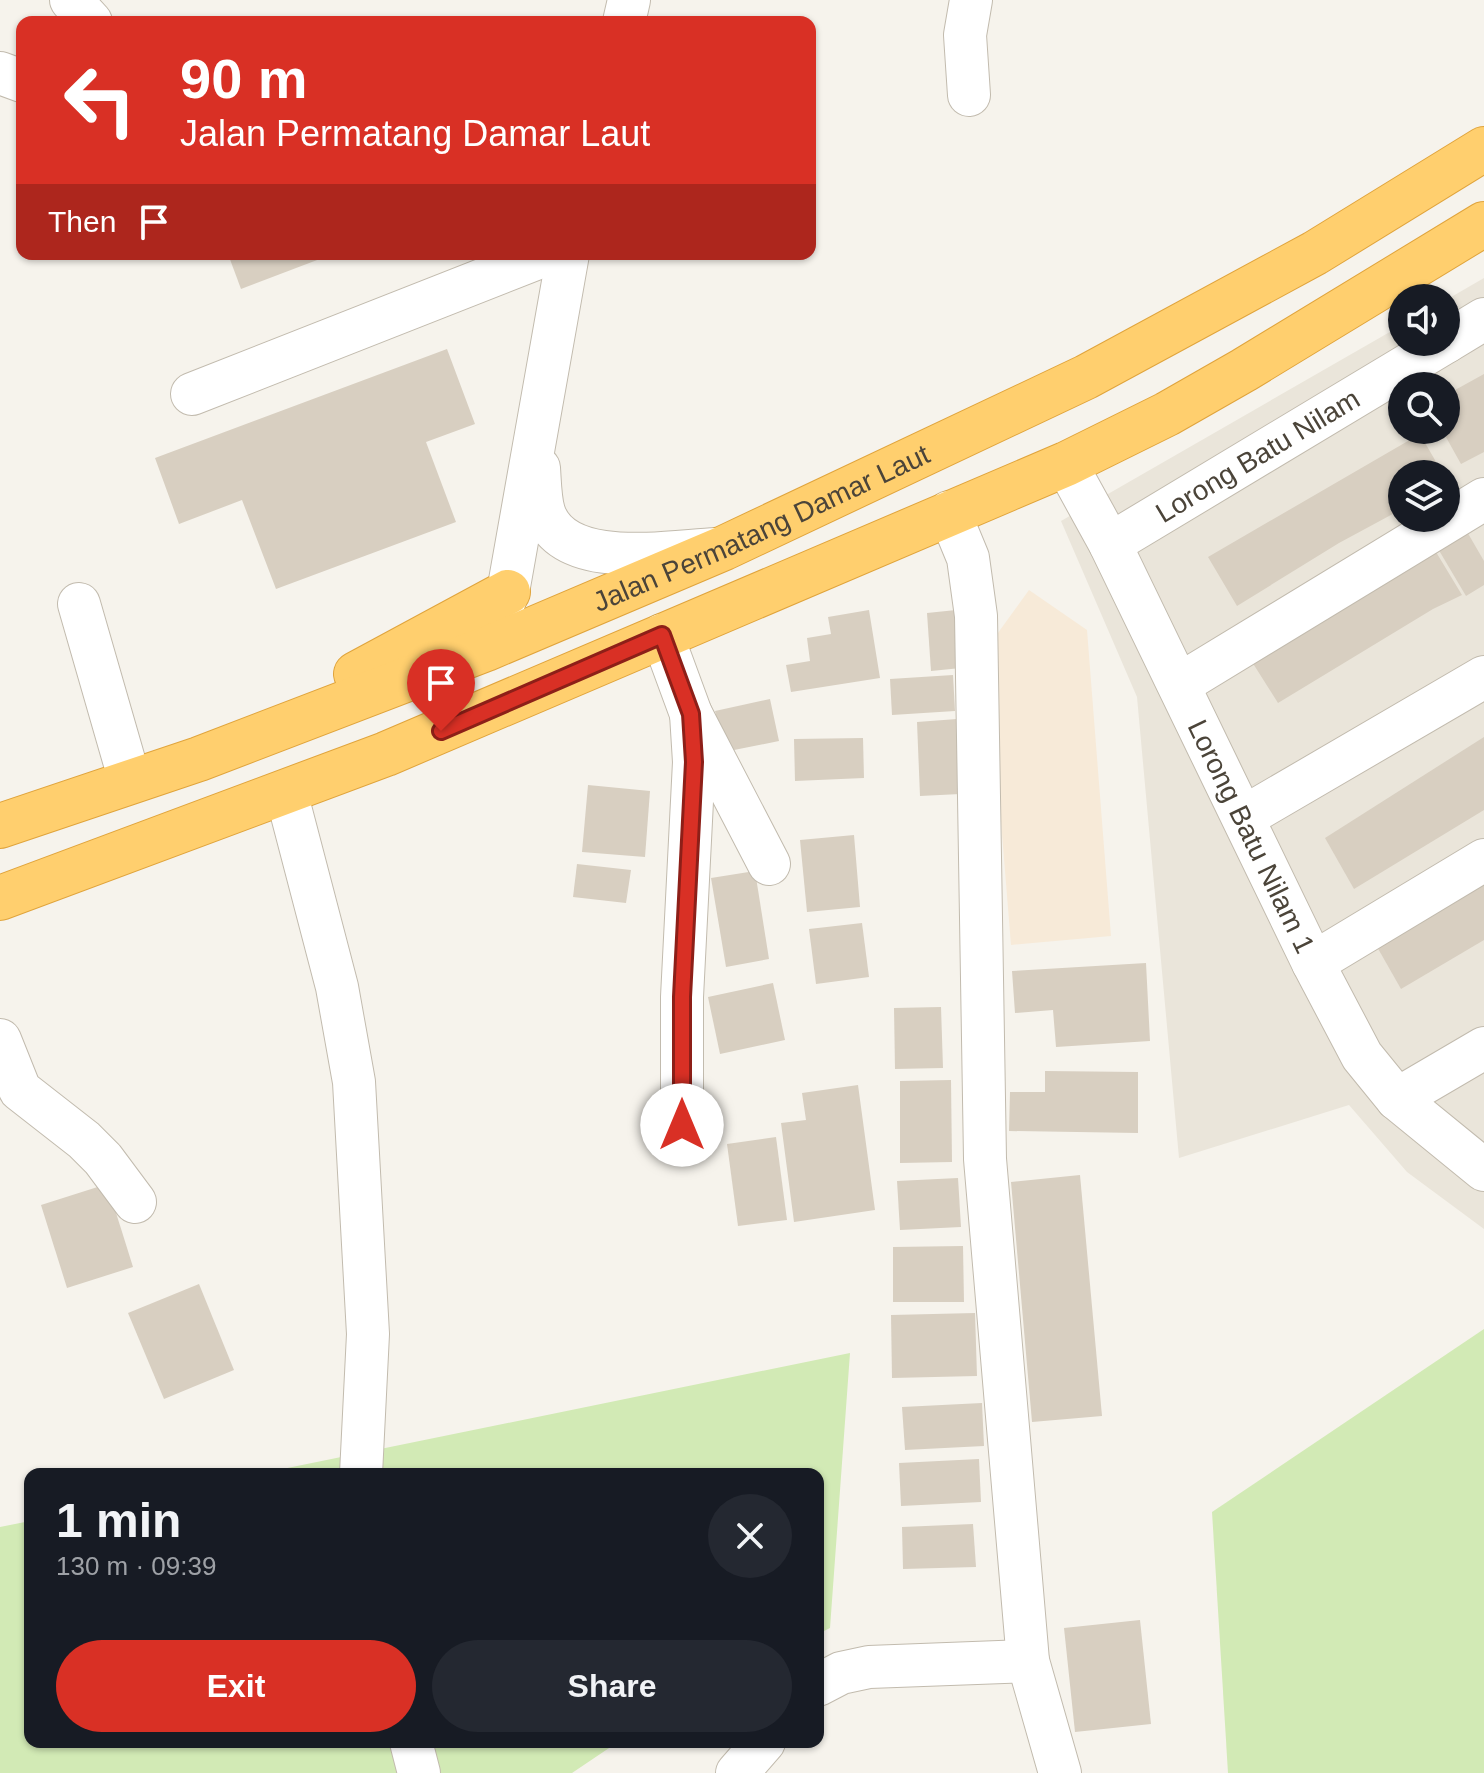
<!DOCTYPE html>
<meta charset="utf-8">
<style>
body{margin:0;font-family:Helvetica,sans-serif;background:#242831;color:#f1f3f6;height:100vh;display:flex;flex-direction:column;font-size:30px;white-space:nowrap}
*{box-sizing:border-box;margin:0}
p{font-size:26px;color:#9ea1a6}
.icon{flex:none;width:44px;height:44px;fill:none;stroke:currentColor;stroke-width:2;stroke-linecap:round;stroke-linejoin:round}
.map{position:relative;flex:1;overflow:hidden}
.sheet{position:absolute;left:24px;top:1468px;width:800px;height:280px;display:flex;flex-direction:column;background:#171b24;border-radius:16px;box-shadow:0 2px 6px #0004}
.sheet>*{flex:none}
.banner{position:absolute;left:16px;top:16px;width:800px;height:244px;border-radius:16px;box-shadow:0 2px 6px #0004;background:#d93025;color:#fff;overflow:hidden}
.buttons{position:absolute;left:1388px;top:284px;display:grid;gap:16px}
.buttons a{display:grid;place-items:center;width:72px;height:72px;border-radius:50%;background:#171b24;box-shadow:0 2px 6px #0004;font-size:40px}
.pin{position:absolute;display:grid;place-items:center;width:68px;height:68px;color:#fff;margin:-82px -34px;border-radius:50% 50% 50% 0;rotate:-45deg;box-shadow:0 0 8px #0007}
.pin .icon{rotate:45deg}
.me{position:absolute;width:88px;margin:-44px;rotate:0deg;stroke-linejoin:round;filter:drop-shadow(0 0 6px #0008)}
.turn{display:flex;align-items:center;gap:28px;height:168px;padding:0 32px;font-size:36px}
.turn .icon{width:104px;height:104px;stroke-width:2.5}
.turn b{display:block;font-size:56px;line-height:68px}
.then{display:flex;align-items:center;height:76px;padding:0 32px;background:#0003;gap:16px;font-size:30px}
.round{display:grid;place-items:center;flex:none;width:84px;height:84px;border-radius:42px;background:#242831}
.headline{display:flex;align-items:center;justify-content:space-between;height:136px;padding:0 32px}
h1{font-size:48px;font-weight:800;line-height:60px}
.action{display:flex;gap:16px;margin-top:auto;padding:16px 32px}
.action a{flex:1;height:92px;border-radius:48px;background:#d93025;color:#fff;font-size:32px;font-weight:800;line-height:92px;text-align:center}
.action a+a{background:#242831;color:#f1f3f6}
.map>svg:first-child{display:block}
.residential{fill:#eae5da;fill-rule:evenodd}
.commercial{fill:#f7ead8}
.green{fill:#d2eab5}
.building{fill:#d8cfc1}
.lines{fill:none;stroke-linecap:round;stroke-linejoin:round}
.minor-casing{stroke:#c2bbae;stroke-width:44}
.highway-casing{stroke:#e0a43c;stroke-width:46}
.minor{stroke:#fff;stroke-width:42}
.highway{stroke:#ffcf6e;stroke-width:44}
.route-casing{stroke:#8d1f18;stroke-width:20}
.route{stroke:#d93025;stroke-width:14}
.labels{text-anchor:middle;stroke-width:6;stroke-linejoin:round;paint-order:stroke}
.street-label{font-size:28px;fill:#4b4439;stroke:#fff}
</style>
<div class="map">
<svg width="1484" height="1773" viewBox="0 0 1484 1773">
<rect width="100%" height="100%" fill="#f6f3ec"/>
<!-- residential -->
<path class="residential" d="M1484,278V1229L1407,1172L1349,1105L1179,1158L1137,697L1061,521L1402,325V342H1446V300ZM1402,386H1446V430H1402ZM1402,474H1446V518H1402Z"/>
<!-- commercial -->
<polygon class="commercial" points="1029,590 1087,630 1111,936 1011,945 987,648"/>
<!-- green -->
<g class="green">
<polygon points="1484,1329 1484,1773 1228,1773 1212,1512"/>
<polygon points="850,1353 830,1628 818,1634 818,1474 258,1474"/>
<polygon points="30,1521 30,1742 618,1742 572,1773 0,1773 0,1527"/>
</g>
<!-- building -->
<g class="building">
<polygon points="228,254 333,254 241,289"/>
<polygon points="447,349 475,424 426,442 456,522 276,589 242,500 179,524 155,458"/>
<polygon points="1484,374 1484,452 1461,464 1442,430 1446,430 1446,395"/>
<polygon points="1420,434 1443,474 1402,474 1402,509 1339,543 1237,606 1208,557"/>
<polygon points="1466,530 1484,561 1484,585 1466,596 1437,547"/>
<polygon points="1433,547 1462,595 1433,609 1278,703 1247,654"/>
<polygon points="869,610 880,678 791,692 786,665 810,661 807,638 831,634 828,617"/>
<polygon points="956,610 961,668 931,671 927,613"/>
<polygon points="953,675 955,711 892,715 890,679"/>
<polygon points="770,699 779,741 724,752 715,711"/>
<polygon points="957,719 960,794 920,796 917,722"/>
<polygon points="1484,737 1484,810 1354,889 1325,838"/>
<polygon points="863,738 864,778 795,781 794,739"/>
<polygon points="588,785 650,791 645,857 582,852"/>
<polygon points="854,835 860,907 807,912 800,840"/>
<polygon points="577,864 631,870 626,903 573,897"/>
<polygon points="755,871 769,959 726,967 711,878"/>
<polygon points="1484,875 1484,940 1401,989 1372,938"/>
<polygon points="862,923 869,977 816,984 809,929"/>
<polygon points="1146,963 1150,1041 1056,1047 1053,1010 1015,1013 1012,971"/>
<polygon points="773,983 785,1040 720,1054 708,997"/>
<polygon points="941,1007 943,1068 895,1069 894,1008"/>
<polygon points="1045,1071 1138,1072 1138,1133 1009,1131 1010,1092 1045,1092"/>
<polygon points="951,1080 952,1162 900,1163 900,1081"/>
<polygon points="858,1085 875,1210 794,1222 781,1123 806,1120 802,1093"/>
<polygon points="776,1137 787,1220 738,1226 727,1144"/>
<polygon points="1080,1175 1102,1416 1032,1422 1011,1182"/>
<polygon points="958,1178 961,1227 900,1230 897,1181"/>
<polygon points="107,1184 133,1267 67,1288 41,1205"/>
<polygon points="963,1246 964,1302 893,1302 893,1247"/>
<polygon points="199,1284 234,1370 164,1399 128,1313"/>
<polygon points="975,1313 977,1376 892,1378 891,1315"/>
<polygon points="982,1403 984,1446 905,1450 902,1407"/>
<polygon points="979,1459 981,1502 901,1506 899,1463"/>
<polygon points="973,1524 976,1567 903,1569 902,1527"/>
<polygon points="1140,1620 1151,1724 1075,1732 1064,1628"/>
</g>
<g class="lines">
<!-- minor casing -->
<g class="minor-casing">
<g id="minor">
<polyline points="71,0 91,22"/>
<polyline points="624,22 629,0"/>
<polyline points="0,73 22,81"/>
<polyline points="969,95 965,35 971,0"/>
<polyline points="1446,342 1484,319"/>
<polyline points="192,394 548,254"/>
<path id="s1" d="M1066,464L1110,544L1313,963L1362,1056L1397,1099L1484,1170"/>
<path d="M539,468C540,482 540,499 544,512C563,571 668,551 716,549"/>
<polyline points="949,512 968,558 976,616 985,1159 1028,1661 1060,1773"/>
<path id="s2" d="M1110,544L1446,342"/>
<polyline points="79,604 130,781"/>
<polyline points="495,626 508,592 568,254"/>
<polyline points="662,635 691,714 769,864"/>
<polyline points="1180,684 1484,499"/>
<polyline points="286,792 337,987 354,1082 368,1334 361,1474"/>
<polyline points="1244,817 1484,677"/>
<polyline points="1313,963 1484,860"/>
<polyline points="0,1040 20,1090 84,1140 103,1159 135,1202"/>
<polyline points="1397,1099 1484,1048"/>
<polyline points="682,1125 682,997 694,762 691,714"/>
<polyline points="818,1685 841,1673 869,1667 1028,1661"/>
<polyline points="411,1742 419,1773"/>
<polyline points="737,1773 764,1742"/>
</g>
</g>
<!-- highway casing -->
<g class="highway-casing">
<g id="highway">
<polyline points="356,674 508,592"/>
<path id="s3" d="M0,826L199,759L486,649L724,548L1086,377L1315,253L1484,149"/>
<polyline points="0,898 386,754 1066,464 1167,414 1244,370 1484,224"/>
</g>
</g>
<!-- minor -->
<use href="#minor" class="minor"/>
<!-- highway -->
<use href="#highway" class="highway"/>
</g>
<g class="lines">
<!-- route casing -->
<g class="route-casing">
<polyline id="route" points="441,731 662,635 691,714 694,762 682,997 682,1125"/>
</g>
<!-- route -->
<use href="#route" class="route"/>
</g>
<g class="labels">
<!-- street labels -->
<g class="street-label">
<text dy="10" stroke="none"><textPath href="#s2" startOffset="172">Lorong Batu Nilam</textPath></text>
<text dy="10" stroke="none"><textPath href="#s3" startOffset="818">Jalan Permatang Damar Laut</textPath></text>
<text dy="10" stroke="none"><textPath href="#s1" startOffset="416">Lorong Batu Nilam 1</textPath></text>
</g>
</g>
</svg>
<div class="buttons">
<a><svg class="icon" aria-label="sound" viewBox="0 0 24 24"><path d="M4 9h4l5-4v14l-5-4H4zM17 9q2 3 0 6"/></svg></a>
<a><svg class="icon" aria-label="search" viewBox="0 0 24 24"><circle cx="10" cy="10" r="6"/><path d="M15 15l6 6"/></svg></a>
<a><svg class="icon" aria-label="layers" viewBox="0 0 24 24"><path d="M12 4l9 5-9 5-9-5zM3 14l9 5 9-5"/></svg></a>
</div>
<div class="pin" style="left:441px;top:731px;background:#d93025"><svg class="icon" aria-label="arrive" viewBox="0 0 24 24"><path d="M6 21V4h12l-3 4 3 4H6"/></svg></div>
<svg class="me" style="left:682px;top:1125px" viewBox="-20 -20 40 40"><circle r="19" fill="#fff"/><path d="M0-13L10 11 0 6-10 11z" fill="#d93025"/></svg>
<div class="banner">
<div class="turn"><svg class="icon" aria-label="left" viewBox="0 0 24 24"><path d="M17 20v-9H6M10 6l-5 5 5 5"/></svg><div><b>90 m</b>Jalan Permatang Damar Laut</div></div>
<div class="then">Then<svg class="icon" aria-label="arrive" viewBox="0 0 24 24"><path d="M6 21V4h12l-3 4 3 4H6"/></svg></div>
</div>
<section class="sheet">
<div class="headline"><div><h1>1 min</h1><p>130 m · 09:39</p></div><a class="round"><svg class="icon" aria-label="close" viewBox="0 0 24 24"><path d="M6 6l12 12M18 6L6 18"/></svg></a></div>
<div class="action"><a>Exit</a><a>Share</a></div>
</section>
</div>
